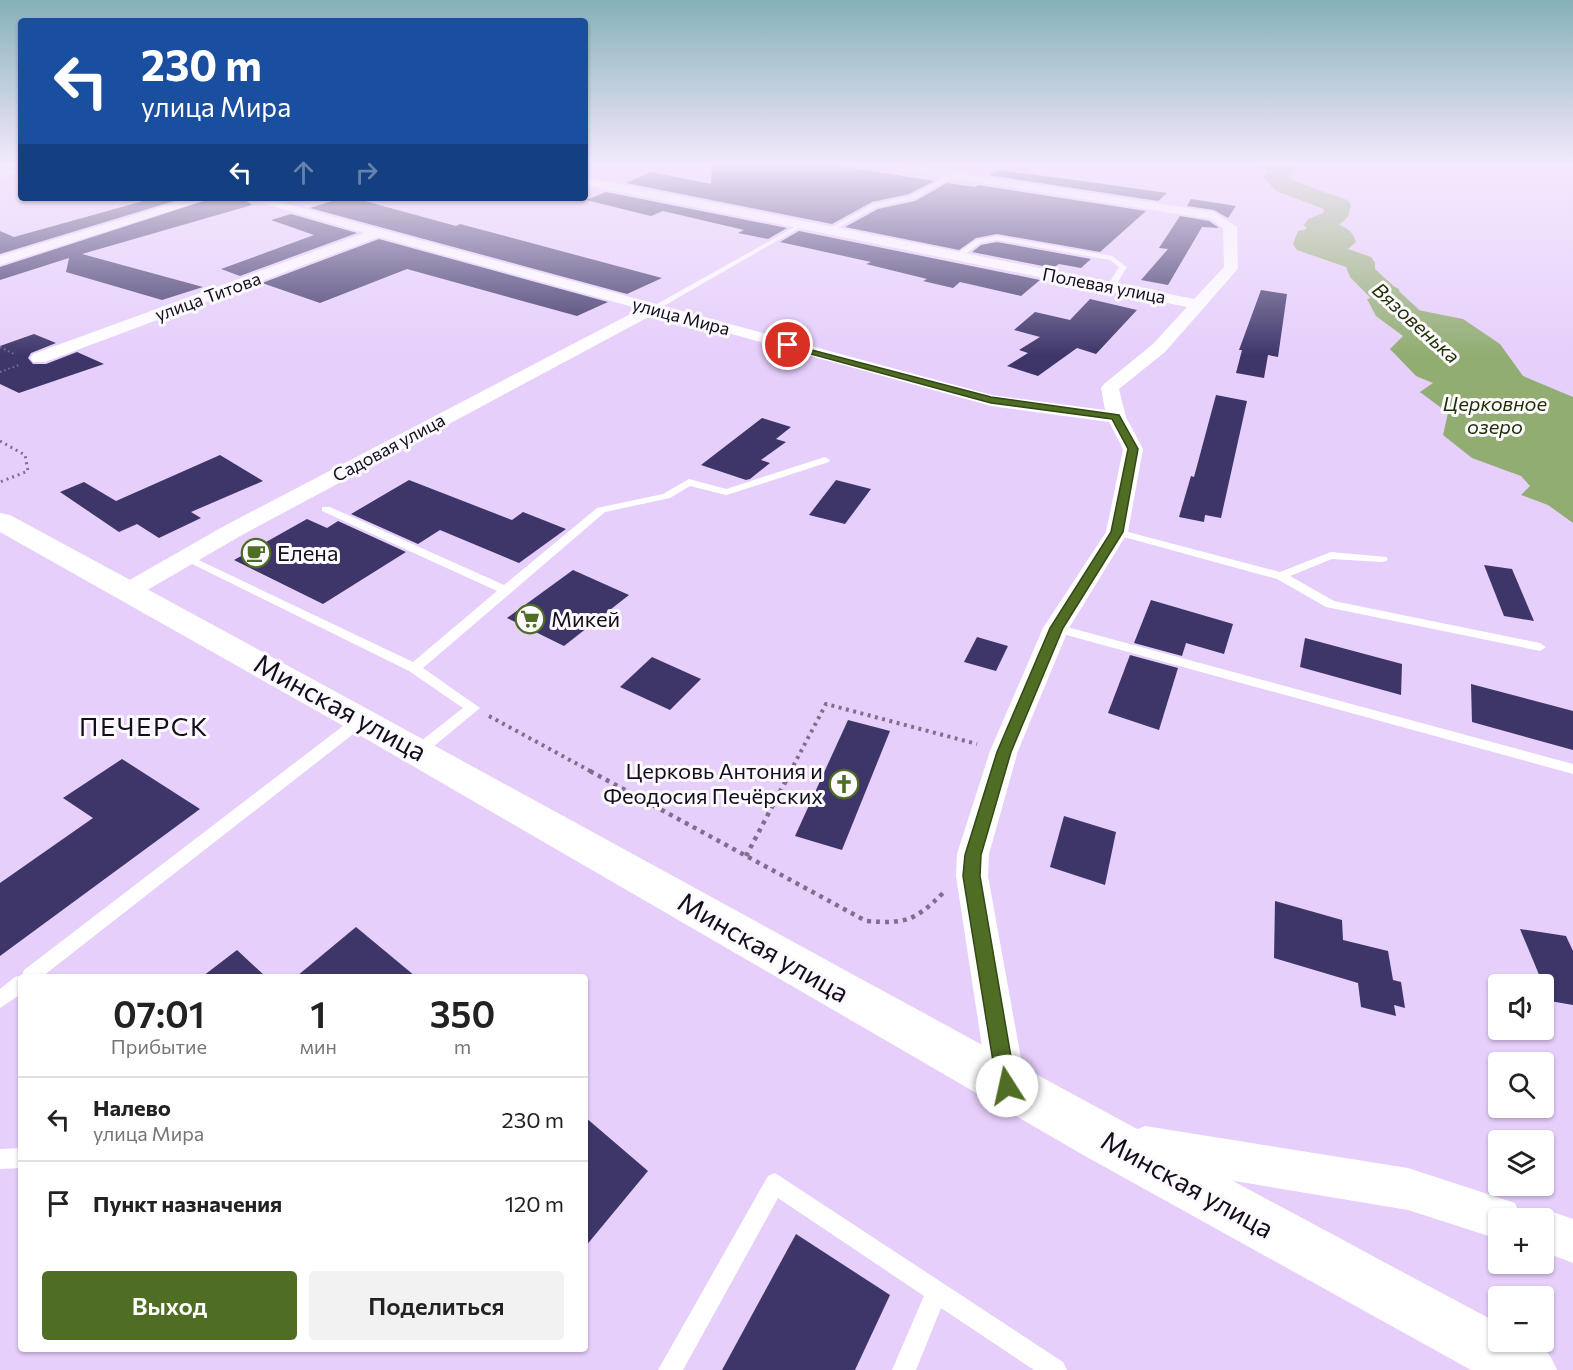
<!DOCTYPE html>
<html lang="ru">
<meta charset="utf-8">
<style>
body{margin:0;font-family:Commissioner,sans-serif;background:#f2f2f2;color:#222;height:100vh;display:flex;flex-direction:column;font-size:22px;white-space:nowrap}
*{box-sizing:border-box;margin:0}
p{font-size:20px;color:#767676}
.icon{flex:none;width:33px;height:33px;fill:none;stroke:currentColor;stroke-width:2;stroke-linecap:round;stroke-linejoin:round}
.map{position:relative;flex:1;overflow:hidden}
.panel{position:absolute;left:18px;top:974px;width:570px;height:378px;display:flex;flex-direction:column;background:#fff;border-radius:6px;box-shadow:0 2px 4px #0004}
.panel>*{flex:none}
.hud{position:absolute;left:18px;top:18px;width:570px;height:183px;border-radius:6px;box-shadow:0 2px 4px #0004;background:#1a4fa0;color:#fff;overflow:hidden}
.buttons{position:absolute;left:1488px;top:974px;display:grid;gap:12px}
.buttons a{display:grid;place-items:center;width:66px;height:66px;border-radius:6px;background:#fff;box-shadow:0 2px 4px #0004;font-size:30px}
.pin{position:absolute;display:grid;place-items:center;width:51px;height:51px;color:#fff;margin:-26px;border:3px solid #fff;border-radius:50%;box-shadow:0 2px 6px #0007}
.me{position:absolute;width:66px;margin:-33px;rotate:350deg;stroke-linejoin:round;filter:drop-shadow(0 0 4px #0008)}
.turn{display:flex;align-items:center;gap:21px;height:126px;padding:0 24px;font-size:27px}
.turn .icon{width:78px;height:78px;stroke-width:2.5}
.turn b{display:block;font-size:42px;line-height:51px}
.lanes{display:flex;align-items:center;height:57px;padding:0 24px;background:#0003;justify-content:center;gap:30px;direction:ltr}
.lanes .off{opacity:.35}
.eta{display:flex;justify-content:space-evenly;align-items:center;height:102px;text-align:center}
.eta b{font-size:36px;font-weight:600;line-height:42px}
.cta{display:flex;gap:12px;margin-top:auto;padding:12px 24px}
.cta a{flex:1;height:69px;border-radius:6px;background:#4f6d23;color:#fff;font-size:24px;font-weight:600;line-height:69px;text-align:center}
.cta a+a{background:#f2f2f2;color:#222}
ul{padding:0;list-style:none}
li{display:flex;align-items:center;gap:18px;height:84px;padding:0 24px;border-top:2px solid #e0e0e0}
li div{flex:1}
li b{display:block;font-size:22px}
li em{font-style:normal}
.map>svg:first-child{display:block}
.water{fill:#91ad72}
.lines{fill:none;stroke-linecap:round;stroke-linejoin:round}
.river{fill:#91ad72;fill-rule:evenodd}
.building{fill:#3e3669}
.path-far3{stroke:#7f6f8d;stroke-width:2;stroke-dasharray:1.5 3;stroke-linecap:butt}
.path-far2{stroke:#7f6f8d;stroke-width:3;stroke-dasharray:2 4;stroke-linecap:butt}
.path-far1{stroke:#7f6f8d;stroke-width:4;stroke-dasharray:3 4.5;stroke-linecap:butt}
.path{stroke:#7f6f8d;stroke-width:4.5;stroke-dasharray:4 5;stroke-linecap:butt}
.lane{fill:#fff;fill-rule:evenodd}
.street{fill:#fff;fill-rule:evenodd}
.primary{fill:#fff;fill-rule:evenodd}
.route{fill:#4f6d23;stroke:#334717;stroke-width:1.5}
.labels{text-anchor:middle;stroke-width:6;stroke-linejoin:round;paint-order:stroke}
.far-street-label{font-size:18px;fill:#150d1c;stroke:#fcfafe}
.far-water-label{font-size:20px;font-style:italic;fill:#1f3004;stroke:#fcfafe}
.poi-label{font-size:22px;fill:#150d1c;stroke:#fcfafe;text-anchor:start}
.quarter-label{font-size:26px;letter-spacing:1.5px;fill:#150d1c;stroke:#fcfafe}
.near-street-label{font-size:27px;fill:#150d1c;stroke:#fcfafe}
</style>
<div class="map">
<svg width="1573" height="1370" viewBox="0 0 1573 1370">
<rect width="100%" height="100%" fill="#e6cffb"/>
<!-- water -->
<polygon class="water" points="1357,275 1371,275 1399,289 1400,299 1408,308 1463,319 1500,344 1523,376 1573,397 1573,523 1548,505 1521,495 1530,486 1521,476 1472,458 1443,435 1448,413 1420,392 1433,383 1416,376 1390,349 1403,336 1376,316 1367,299 1379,296"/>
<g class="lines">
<!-- river -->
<path class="river" d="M1258,164H1290L1295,170L1289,177L1294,181L1347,200L1351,205L1348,217L1339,225C1349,229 1353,232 1356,242L1348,249L1371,257L1375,263V269L1430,320L1434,327L1430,334L1418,337L1406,334L1350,277L1346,267L1297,250L1293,244L1298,231L1307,229L1304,225L1308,219L1323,213L1324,209L1276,191L1263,177L1267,172Z"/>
</g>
<!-- building -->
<g class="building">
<polygon points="712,164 829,164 934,181 909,194 872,202 832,224 626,183 651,172 711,184"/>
<polygon points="999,170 1090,182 1167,193 1158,201 989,175"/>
<polygon points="947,183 975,187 978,185 1146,211 1100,252 997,234 976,238 959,250 845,227 878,209 915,201"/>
<polygon points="606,192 787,228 768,239 738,233 744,230 663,211 651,216 586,200"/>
<polygon points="154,198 184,198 0,254 0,231 14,237"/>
<polygon points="213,198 243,198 252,205 82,254 203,287 162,300 66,272 69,258 0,280 0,267"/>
<polygon points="341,198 354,198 456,226 460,224 662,278 627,294 310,208"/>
<polygon points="1191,199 1236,206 1228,218 1214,210 1187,206"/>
<polygon points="291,214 357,233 240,276 221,269 314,235 271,220"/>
<polygon points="1180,216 1209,221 1219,228 1202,227 1168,285 1141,280 1168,249 1159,248"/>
<polygon points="799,231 1040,280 1021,296 960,282 953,288 923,281 927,279 866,264 871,262 780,242"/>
<polygon points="379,239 608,302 577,316 407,269 320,303 262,283"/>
<polygon points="997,242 1091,259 1081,268 1059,264 1053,268 972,252 981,245"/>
<polygon points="1261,290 1287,294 1278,357 1268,355 1264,378 1236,373 1242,350 1239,350"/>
<polygon points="1090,299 1137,310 1096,354 1077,348 1038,376 1007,366 1028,353 1019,350 1040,337 1014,330 1035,312 1070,320"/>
<polygon points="34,334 56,343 31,353 28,358 33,364 46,364 77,352 104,364 19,393 0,384 0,346"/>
<polygon points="1216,395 1247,401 1221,518 1205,515 1204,522 1179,517 1191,476 1194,477"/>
<polygon points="762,418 791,427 776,439 786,442 761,460 770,463 750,479 746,480 701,465"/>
<polygon points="220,455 263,481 191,512 201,518 159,538 137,524 119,532 60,492 84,482 116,501"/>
<polygon points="409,480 512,520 523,512 566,529 519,563 440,530 418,544 351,514"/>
<polygon points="836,480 871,489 845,524 809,515"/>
<polygon points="307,519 327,528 338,521 406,552 323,604 234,560"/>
<polygon points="1484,565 1512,569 1534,621 1504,616"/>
<polygon points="573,570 629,595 564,646 507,618"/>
<polygon points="1151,600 1233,624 1224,654 1186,643 1182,656 1134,643"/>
<polygon points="977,637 1008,646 996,671 964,662"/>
<polygon points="1305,638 1402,664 1401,695 1300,667"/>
<polygon points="1130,655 1178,668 1159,730 1108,713"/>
<polygon points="652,657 701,679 670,710 620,687"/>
<polygon points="1471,684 1573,711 1573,750 1472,722"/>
<polygon points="848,720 890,731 842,850 795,836"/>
<polygon points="122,759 200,809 0,956 0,883 93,818 63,798"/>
<polygon points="1064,816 1116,832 1105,885 1050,867"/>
<polygon points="1275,901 1342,920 1343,940 1388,951 1393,980 1401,982 1405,1008 1394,1005 1396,1016 1361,1007 1358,983 1274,958"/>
<polygon points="356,927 415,976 297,976"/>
<polygon points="1520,929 1566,936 1573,951 1573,1005 1550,1001"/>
<polygon points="237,950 265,976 203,976"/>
<polygon points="585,1117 648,1171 585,1247"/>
<polygon points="796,1234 890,1295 855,1370 722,1370"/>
</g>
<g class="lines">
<!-- path-far3 -->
<g class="path-far3">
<polyline points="0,347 16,355"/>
<polyline points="0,372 19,365"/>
</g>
<!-- path-far2 -->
<polyline class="path-far2" points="0,441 25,455 28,471 0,482"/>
<!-- path-far1 -->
<g class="path-far1">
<polyline points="489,716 592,772"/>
<polyline points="790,772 826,704 977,744"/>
</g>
<!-- path -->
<g class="path">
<path d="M590,771L866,921C905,924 915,921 943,893"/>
<polyline points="746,856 791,771"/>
</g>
<!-- lane -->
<g class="lane">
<polygon points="21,167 21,171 0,177 0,173"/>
<polygon points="953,173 955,176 914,199 877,207 830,232 825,231 873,204 910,196"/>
<polygon points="798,225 803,226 655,311 648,309"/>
<polygon points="997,236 1112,256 1127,267 1113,290 1110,290 1106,288 1119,267 1110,260 997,240 980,243 959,259 952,257 976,240"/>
<polygon points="825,457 830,460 829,462 730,494 726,495 690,486 670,498 605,512 423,668 480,708 422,756 412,756 410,752 412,748 463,708 409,671 178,557 184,554 188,555 413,662 497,591 322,511 322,507 330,507 504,585 597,508 663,494 689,479 726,489"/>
<polygon points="1117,529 1280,572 1331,552 1386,557 1388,559 1386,561 1382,562 1332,559 1290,576 1334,601 1540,643 1546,647 1540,651 1326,607 1277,579 1113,534 1113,530"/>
<polygon points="1056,624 1573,764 1573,774 1052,631 1050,628"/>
<polygon points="361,715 368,720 366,724 43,976 21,976 21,994 0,1008 0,989 15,977 22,975 24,970 356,716"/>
<polygon points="21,1148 21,1168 0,1169 0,1149"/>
<polygon points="775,1173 1063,1362 1067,1370 1034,1370 941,1308 916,1370 892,1370 924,1296 778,1198 683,1370 658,1370 768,1176"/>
</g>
<!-- street -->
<g class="street">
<polygon points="876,164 906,164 1214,212 1237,227 1238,268 1236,271 1165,352 1119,389 1126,417 1143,449 1128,532 1069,628 1018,751 989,854 988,876 1026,1086 1021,1100 1007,1105 993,1100 988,1086 956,876 957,854 990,751 1043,628 1106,532 1123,449 1109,422 991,406 656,313 242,535 137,596 128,598 119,596 116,591 119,586 226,525 640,309 379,237 45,362 33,362 30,358 33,354 364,233 245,198 265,198 992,395 1105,410 1101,388 1104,384 1153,344 1187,307 585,185 585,177 1194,299 1224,267 1223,228 1210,219 881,167"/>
<polygon points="192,198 211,198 0,265 0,256"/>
<polygon points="1145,1126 1408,1168 1515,1203 1521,1218 1498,1218 1498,1239 1408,1210 1145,1166 1131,1160 1125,1146 1131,1132"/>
<polygon points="1544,1209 1573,1219 1573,1263 1544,1252 1544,1218 1528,1218"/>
</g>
<!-- primary -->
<path class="primary" d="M0,513L10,515C507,783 1000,1058 1498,1323V1341C1532,1341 1543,1336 1557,1370H1471L1085,1156L349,729L0,532Z"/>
</g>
<!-- sky -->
<linearGradient id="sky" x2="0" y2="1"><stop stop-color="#85b1b9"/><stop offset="0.46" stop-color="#f4e9fd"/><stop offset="1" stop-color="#f4e9fd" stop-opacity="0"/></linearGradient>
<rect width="1573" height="356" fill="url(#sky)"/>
<!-- route -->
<polygon class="route" points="785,343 991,397 1119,415 1138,449 1123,532 1063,628 1011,752 981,855 980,876 1016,1086 1014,1093 1007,1096 1000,1093 997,1086 963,876 965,855 997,752 1050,628 1111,532 1128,449 1112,419 991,403 785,347"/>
<!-- icons -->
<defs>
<g id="cafe-ring" transform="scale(1.5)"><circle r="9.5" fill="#fcfafe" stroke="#4f6d23" stroke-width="1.5"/><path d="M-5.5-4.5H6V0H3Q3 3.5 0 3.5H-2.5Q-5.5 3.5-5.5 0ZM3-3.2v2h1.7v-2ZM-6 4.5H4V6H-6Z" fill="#4f6d23"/></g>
<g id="supermarket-ring" transform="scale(1.5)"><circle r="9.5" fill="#fcfafe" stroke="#4f6d23" stroke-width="1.5"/><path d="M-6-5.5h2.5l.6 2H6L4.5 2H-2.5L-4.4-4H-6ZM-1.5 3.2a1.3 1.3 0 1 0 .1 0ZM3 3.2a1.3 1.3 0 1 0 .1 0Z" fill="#4f6d23"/></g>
<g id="church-ring" transform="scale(1.5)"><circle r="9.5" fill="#fcfafe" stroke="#4f6d23" stroke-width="1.5"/><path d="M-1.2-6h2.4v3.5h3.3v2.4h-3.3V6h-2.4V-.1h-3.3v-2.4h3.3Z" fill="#4f6d23"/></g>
</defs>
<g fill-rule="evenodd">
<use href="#cafe-ring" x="256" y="553"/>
<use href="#supermarket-ring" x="530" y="619"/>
<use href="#church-ring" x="844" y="784"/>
</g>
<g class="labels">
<!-- far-street labels -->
<g class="far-street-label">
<text transform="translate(1104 286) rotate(11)" y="6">Полевая улица</text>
<text transform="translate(208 297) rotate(-20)" y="6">улица Титова</text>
<text transform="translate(681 317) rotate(15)" y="6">улица Мира</text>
<text transform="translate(389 448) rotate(-28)" y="6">Садовая улица</text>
</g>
<!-- far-water labels -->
<g class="far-water-label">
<text transform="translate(1416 323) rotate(42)" y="7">Вязовенька</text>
<text x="1495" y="411">Церковное<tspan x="1495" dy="23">озеро</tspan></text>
</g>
<!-- poi labels -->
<g class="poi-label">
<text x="277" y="561">Елена</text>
<text x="551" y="627">Микей</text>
<text x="823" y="779" text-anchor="end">Церковь Антония и<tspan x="823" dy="25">Феодосия Печёрских</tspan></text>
</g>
<!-- quarter labels -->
<g class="quarter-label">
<text x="144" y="736">ПЕЧЕРСК</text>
</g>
<!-- near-street labels -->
<g class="near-street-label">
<text transform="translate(340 708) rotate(29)" y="9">Минская улица</text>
<text transform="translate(763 948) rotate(30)" y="9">Минская улица</text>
<text transform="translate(1187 1185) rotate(29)" y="9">Минская улица</text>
</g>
</g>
</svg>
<div class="buttons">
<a><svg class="icon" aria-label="sound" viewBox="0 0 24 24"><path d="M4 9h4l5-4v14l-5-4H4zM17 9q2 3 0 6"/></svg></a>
<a><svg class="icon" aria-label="search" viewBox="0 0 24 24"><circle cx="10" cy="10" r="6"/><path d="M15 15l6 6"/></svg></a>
<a><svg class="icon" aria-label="layers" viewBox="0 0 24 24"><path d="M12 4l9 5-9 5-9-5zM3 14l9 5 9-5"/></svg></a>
<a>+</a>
<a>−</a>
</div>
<div class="pin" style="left:788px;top:345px;background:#d93025"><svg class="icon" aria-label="arrive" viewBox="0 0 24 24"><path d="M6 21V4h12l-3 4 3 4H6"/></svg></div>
<svg class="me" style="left:1007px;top:1086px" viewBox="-20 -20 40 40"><circle r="19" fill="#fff"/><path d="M0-13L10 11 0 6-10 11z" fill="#4f6d23"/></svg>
<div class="hud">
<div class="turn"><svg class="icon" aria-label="left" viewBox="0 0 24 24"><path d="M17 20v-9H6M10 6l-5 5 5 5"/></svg><div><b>230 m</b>улица Мира</div></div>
<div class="lanes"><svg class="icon" aria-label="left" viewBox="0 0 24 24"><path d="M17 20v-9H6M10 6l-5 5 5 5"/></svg><svg class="icon off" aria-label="ahead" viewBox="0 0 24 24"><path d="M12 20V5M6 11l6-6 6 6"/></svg><svg class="icon off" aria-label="right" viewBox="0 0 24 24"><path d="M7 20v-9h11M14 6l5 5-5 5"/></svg></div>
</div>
<section class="panel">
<div class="eta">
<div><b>07:01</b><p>Прибытие</p></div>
<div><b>1</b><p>мин</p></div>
<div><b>350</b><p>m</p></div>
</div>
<ul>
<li><svg class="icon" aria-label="left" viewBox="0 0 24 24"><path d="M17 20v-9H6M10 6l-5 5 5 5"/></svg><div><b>Налево</b><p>улица Мира</p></div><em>230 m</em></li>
<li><svg class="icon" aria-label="arrive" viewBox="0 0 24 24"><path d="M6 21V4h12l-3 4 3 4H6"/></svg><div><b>Пункт назначения</b></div><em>120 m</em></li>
</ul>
<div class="cta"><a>Выход</a><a>Поделиться</a></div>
</section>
</div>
